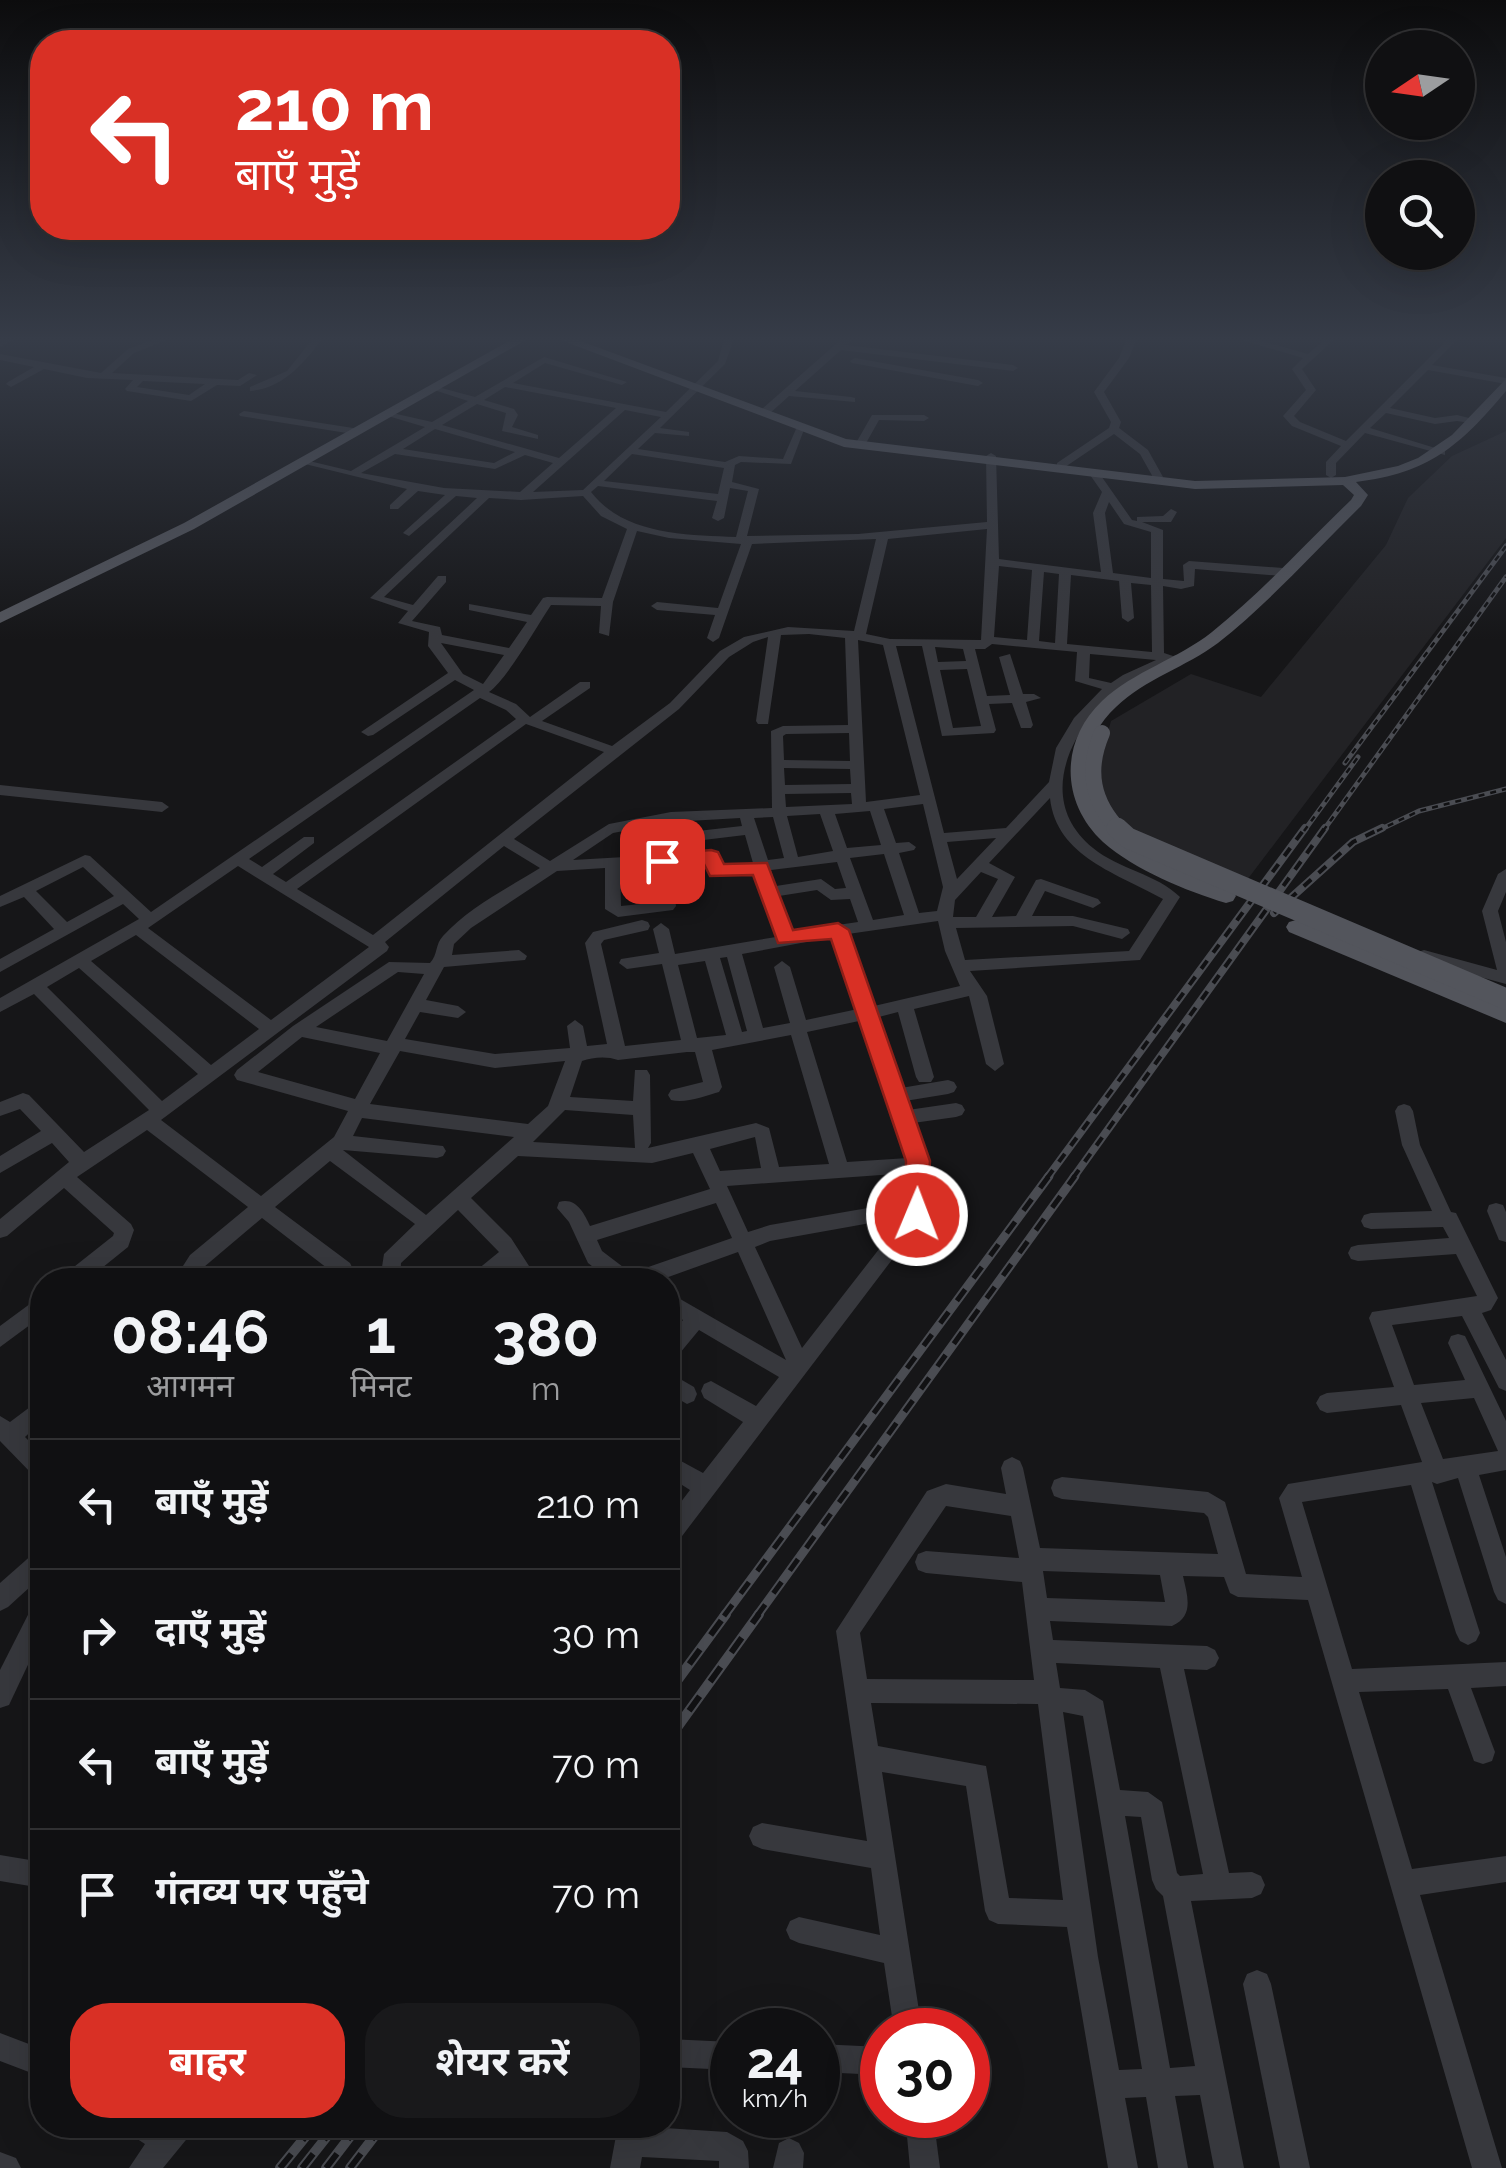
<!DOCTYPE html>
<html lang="hi">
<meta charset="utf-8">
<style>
body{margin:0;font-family:Raleway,"Noto Sans Devanagari",sans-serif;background:#19191b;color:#f1f3f6;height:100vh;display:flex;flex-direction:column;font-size:38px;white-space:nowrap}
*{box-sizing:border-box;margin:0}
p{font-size:32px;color:#9c9d9f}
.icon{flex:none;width:55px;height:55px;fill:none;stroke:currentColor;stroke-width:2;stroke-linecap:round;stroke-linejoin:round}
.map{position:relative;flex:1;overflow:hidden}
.panel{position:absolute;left:30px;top:1268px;width:650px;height:870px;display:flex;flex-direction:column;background:#101012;border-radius:40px;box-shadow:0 10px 40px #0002,0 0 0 2px #303032}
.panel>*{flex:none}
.banner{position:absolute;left:30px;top:30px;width:650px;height:210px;border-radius:40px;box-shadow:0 10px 40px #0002,0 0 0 2px #303032;background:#d93025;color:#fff;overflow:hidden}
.needle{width:65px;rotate:257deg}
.buttons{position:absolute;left:1365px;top:30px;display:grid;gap:20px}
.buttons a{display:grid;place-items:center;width:110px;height:110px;border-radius:50%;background:#101012;box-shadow:0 10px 40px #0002,0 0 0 2px #303032;font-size:50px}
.speed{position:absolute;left:710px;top:2008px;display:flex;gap:20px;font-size:50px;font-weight:700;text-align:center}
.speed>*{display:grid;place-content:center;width:130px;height:130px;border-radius:50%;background:#101012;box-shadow:0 10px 40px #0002,0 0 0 2px #303032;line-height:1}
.speed small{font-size:25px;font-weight:400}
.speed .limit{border:15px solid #d22;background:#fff;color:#111}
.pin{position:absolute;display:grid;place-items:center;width:85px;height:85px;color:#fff;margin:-42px;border-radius:20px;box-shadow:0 5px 15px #0006}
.me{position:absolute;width:110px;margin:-55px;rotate:1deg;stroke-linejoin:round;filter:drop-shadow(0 0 8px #0008)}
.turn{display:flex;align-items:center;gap:35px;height:210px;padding:0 40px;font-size:45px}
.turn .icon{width:130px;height:130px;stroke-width:2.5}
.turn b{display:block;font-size:70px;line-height:85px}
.eta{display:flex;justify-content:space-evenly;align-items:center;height:170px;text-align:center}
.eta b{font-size:60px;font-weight:700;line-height:70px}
.primary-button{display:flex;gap:20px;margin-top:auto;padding:20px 40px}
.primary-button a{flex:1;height:115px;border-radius:40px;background:#d93025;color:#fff;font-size:40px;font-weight:700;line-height:115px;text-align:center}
.primary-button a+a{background:#19191b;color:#f1f3f6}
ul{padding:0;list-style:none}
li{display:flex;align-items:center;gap:30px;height:130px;padding:0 40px;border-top:2px solid #303032}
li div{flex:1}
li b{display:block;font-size:38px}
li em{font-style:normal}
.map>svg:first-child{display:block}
.built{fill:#222225}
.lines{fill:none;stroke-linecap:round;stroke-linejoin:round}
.minor{fill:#37383d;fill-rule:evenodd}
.major{fill:#53555c;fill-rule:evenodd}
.rail-far3-casing{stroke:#4a4c52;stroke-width:5}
.rail-far2-casing{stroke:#4a4c52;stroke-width:8}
.rail-far1-casing{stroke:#4a4c52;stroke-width:9}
.rail-casing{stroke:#4a4c52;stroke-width:10}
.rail-far3{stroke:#111113;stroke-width:2.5;stroke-dasharray:6;stroke-linecap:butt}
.rail-far2{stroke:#111113;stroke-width:4;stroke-dasharray:10;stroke-linecap:butt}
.rail-far1{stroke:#111113;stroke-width:5;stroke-dasharray:14;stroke-linecap:butt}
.rail{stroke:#111113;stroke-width:6;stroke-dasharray:18;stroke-linecap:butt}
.major-bridge-far1{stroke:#53555c;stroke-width:16}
.major-bridge{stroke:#53555c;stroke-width:21}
.route{fill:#d93025;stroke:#8d1f18;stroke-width:2.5}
</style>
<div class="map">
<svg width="1506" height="2168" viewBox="0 0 1506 2168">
<rect width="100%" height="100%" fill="#161618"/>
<!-- built -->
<polygon class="built" points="1506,431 1506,538 1244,884 1117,834 1090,796 1111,721 1191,674 1261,697 1386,545 1408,498 1452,456"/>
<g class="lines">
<!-- minor -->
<g class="minor">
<polygon points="9,336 21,336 0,347 0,340"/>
<path d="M163,336H177L134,353L112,373L238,380L249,373L257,375L240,386L217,385L191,401L127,391L125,389L133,380L87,378L44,369L11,387L6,384L8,382L34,367L0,360V354L101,373L128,349ZM143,381L205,384L189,395L137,387Z"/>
<path d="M315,336H325C304,362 285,388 250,391V387L287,371Z"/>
<path d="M725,336H735L725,364L660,428L689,432V436L655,433L638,449L725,462L739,456L783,459L796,429L805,427L791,464L741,462L735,465L732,482L759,489L747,536L858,534L987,522L986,456L991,453L996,456L999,559L1101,572L1093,513L1102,492L1088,472L1093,469L1097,470L1132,520L1137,521V517L1163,516L1171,509L1177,512L1171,522H1142L1163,530V579L1184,581L1183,565L1189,561L1283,568L1289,572L1283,576L1195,569L1194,586L1181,589L1163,586L1164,653L1173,656L1186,653L1192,657C1175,668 1149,669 1129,682C1076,717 1030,797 1093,848C1118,869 1157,874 1180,897L1140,960L970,971L987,996L1004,1064L995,1071L986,1064L969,996L914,1009L934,1077L931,1082H919L916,1077L898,1012L875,1018L901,1088L948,1080L954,1082L957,1087L954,1092L948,1094L905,1101L908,1110L956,1103L962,1105L965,1110L962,1115L956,1117L913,1123L927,1161L926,1215L676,1544L668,1547V1519L690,1490L668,1476V1454L703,1473L743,1422L704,1398L701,1391L704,1384L711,1381L756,1406L779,1377L699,1330L675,1359L668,1361V1338L683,1320L668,1311V1292L786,1360L738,1252L660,1280H610L588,1263L569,1222L557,1208L559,1202C576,1197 584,1213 590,1226L710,1189L693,1153L652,1163L518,1156L471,1198L511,1238L538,1280H517L508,1267L493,1280H469L472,1274L499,1252L458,1210L401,1263L400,1280H380L384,1254L415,1224L330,1161L275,1207L350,1263L353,1269L350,1275L343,1277L336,1275L262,1218L204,1267L195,1280H174L190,1255L248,1207L147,1130L77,1177L131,1224L134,1230L128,1247L87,1280H62L65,1274L113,1236L114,1233L64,1188L7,1236L0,1238V1219L69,1162L52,1143L0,1173V1156L41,1131L20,1109L0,1116V1102L23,1093L29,1095L84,1152L149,1110L34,994L0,1012V998L139,919L123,904L0,972V959L54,929L24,897L0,907V896L85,855L90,856L151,912L474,690L455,680L373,735L368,736L361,732L448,673L428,646L429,632L398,623L408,611L370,598L477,498L456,496L409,536L403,533L405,531L445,495L418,491L398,509H390V505L407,489L305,464V460L351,471L425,427L388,416V412L432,422L468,401L434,390V386L475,397L544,357L627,382L622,385L545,363L513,383L666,412L718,361ZM505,387L616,408L559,458L442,425L477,404L506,413L502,431L538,439V435L512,427L518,415L514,409L484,400ZM625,410L661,417L583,490L533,492ZM435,429L515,452L494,463L403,449ZM395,454L495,469L525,455L553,463L520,492L444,488L361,473ZM632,454L724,468L718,494L604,481ZM598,486L717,501L712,518L718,521L724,518L730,488L748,491L736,537C686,535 624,535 591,492ZM583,496L601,516L627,529L602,598L547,597L543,598L531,615L469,604V610L527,622L509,648L442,635L440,627L412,621L446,582V576H438L413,605L384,597L489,498L521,500ZM1109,502L1124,524L1151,532V578L1113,573L1105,513ZM987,529L981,640L890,639L866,634L888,539ZM637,531L669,538L741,544L718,608L657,602L651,606L657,610L715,615L707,638L713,642L719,638L752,544L876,539L854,631L788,627L744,637L720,651L670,703L612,746L542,721L590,688V682H580L530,717L516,704L489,692C508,678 537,626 551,605L601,606L599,633L609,636L613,602ZM999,566L1032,570L1027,640L994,637ZM1044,572L1059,574L1055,643L1039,641ZM1071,575L1119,581L1122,618L1128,622L1134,618L1131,583L1151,585L1152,652L1067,644ZM809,634L845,638L848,725L783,726L771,731L772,808L671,812L609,824L550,861L514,839L679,709L729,657L753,642L768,637L756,721L758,724H768L781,635ZM858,640L883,645L920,795L866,802ZM441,643L504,655L483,684L463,674ZM992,644L1077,652L1075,681L1102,689L1074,718L1056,748L1049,782L1006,828L944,833L896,646H922L942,736L994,733L996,730L989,704L1012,703L1021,728H1031L1033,725L1026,702L1041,698L1034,694H1023L1010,654L999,657L1010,695L987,696L975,649H985ZM935,647L963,649L966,661L938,662ZM1090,654L1156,660L1123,675L1111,683L1089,678ZM967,669L981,726L953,728L940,670ZM480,698L506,710L516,719L286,882L273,874L314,843V837H304L262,867L249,859ZM526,724L604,752L373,935L297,889ZM849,733L850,761L784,760L783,736L786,734ZM784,768L850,769L851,784L785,785ZM851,793L852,804L786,807L785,794ZM1050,798C1056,857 1119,874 1163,899L1129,951L965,960L956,928L1073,926L1122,939L1130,933L1128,929L1073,916H1032L1045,891L1093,908L1101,903L1098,899L1041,879L1036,880L1016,916L992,917L1015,877L989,863ZM923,804L943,887L937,911L919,913L899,853L914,850L916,847L909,842L896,843L884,809ZM870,811L881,845L847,848L835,814ZM820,814L833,851L798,857L787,816ZM773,817L784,858L768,860L754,818ZM740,818L742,826L662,835L655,840L662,845L745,835L753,863L722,865L716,853L711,852L573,860L613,833L671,822ZM996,838L957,879L947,842ZM504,846L540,868C508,888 469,907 443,936C435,944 438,955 430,963L389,962L293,1026L237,1070L234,1075L237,1080L348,1111L334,1137L261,1196L161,1120L387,951L389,947L385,942ZM884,854L904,915L873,920L850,858ZM706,862L712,875L717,876L756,872L776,937L675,954L669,929L661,923L653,929L659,953L621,959L619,963L627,969L662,964L681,1040L625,1046L601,944L604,940L648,930L650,926L648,922L642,920L593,932L585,943L607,1044L587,1046L583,1026L575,1020L567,1026L570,1048L495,1054L405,1039L420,1012L458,1018L466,1012L458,1006L426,1000L444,967L525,960L527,956L519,950L452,955L454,944L471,928L557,871L605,868V909L618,917L673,910L676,906L670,864ZM837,862L846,888L835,889L821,879L776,886L771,870ZM655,865L660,902L621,906L620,867ZM238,866L369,947L271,1020L148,928ZM83,867L114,896L67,922L36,891ZM981,872L998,879L976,917H953L955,900ZM817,890L831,900L850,899L858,922L790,932L779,896ZM938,921L945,951L960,986L874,1006L848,934ZM136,935L259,1029L211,1065L91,961ZM833,937L858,1009L806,1020L790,967L782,961L774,967L790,1023L763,1028L742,954ZM727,957L747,1031L742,1032L720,958ZM705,961L726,1035L697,1038L678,965ZM79,968L198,1074L162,1101L47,987ZM398,972L424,974L387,1041L316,1027ZM859,1021L908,1158L847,1162L807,1032ZM791,1035L829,1164L779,1167L769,1128L756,1123L648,1148L651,1143L650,1075L647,1070H635L633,1101L570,1097L582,1061C593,1057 607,1056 618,1060L687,1052H695L703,1082L671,1090L668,1095L671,1100C685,1104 705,1096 719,1092L722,1087L712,1050ZM302,1037L380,1053L355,1099L258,1072ZM400,1051L495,1068L565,1061L548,1106L528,1124L370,1104ZM565,1110L633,1115L635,1148L533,1142ZM362,1118L514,1137L426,1215L343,1150L437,1158L443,1156L446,1151L443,1146L353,1136ZM755,1137L761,1168L720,1171L710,1149ZM909,1173L908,1201L770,1225L748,1232L727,1186ZM716,1203L732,1238L631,1273L602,1251L597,1240ZM904,1217L802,1348L755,1247L770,1241Z"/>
<polygon points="845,336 856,336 846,345 1013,365 1018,368 1013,371 841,350 795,391 851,397 855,398 855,402 789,396 769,414 761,414 761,410"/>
<polygon points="1128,336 1138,336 1129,358 1104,392 1121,422 1119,428 1148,450 1163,477 1154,479 1140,454 1114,434 1065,467 1057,467 1057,463 1109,428 1111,422 1094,392 1119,358"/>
<polygon points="1228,336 1244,336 1308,354 1328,336 1338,336 1302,369 1316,390 1294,416 1300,422 1346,441 1451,336 1461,336 1432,365 1506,378 1506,384 1428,370 1390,408 1435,418 1457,415 1477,420 1477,424 1457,421 1435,424 1386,413 1370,428 1445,451 1445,455 1365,433 1336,463 1336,475 1331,478 1326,475 1326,462 1341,446 1292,426 1283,416 1306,390 1292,369 1303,358"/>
<polygon points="855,358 978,380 983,383 978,386 852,363 850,361"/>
<polygon points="244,411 353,428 358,431 353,434 240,416 239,414"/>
<polygon points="872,415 924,415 929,418 924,421 879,420 865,445 857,445 856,443"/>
<polygon points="0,785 162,802 169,807 162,812 0,795"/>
<polygon points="1506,869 1506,892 1498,911 1506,942 1506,984 1418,960 1416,956 1418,952 1424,950 1497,970 1482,911 1498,874"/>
<path d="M1404,1104L1410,1106L1413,1111L1420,1145L1451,1212L1456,1213L1498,1298L1491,1310L1482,1313L1506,1360V1391L1499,1388L1462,1316L1392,1325L1414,1385L1465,1380L1448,1343L1451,1336L1458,1334L1465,1336L1506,1421V1470L1479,1475L1506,1557V1604L1498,1600L1494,1592L1458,1478L1437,1484L1432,1482L1480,1633L1476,1641L1468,1645L1460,1641L1456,1633L1411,1485L1302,1502L1352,1669L1506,1662V1686L1471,1688L1495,1752L1492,1761L1483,1764L1474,1761L1448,1689L1359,1692L1412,1869L1506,1856V1882L1420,1895L1502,2168H1472L1308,1600L1238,1597L1230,1593L1224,1577L1183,1576C1187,1595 1195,1616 1172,1626L1050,1621L1053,1640L1207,1646L1215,1650L1219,1658L1215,1666L1207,1670L1184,1669L1229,1873L1252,1872L1261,1876L1265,1885L1261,1894L1252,1898L1191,1901L1244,2168H1214L1200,2095L1175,2096L1188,2168H1158L1146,2097L1125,2098L1138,2168H1108L1067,1927L998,1924L989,1920L985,1911L966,1786L882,1772L922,2030H894L884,1963L799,1943L790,1939L786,1930L790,1921L799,1917L880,1935L871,1868L762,1849L753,1845L749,1836L753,1827L762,1823L867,1841L836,1631L927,1491L946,1484L1006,1494L1001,1468L1004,1461L1012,1457L1020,1461L1023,1468L1040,1548L1218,1554L1208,1517L1204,1513L1062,1499L1054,1496L1051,1488L1054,1480L1062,1477L1208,1492L1225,1502L1246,1574L1302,1577L1279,1498L1288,1484L1422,1462L1401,1405L1327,1413L1320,1410L1316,1403L1320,1396L1327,1393L1394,1387L1369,1318L1372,1312L1477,1296L1456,1254L1358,1261L1351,1259L1348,1253L1351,1247L1358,1245L1449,1238L1443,1227L1371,1229L1364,1227L1361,1221L1364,1215L1371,1213L1432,1211L1402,1145L1395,1111L1398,1106ZM1474,1398L1498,1451L1443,1459L1421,1403ZM946,1506L1011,1516L1019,1558L926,1551L918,1554L915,1562L918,1570L926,1573L1022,1582L1034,1680L867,1679L860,1633ZM1043,1571L1160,1575L1165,1602L1047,1598ZM1056,1663L1160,1668L1203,1874L1180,1876L1177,1873L1162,1802L1148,1792L1120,1790L1103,1701L1085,1690L1060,1688ZM871,1703L1038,1704L1063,1900L1009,1898L986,1766L878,1746ZM1063,1712L1083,1716L1142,2069L1119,2070L1098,1957ZM1125,1816L1141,1817L1152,1880L1156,1889L1163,1896L1195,2066L1170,2068Z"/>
<polygon points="1496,1203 1503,1205 1506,1212 1506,1242 1499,1240 1487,1211 1489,1205"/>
<polygon points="42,1295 42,1316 0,1347 0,1326"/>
<polygon points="668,1372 694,1387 697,1394 694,1401 687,1404 668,1393"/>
<polygon points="42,1398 42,1421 25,1437 42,1454 42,1480 34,1476 0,1441 0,1416 10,1422"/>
<polygon points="42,1550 42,1576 8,1607 0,1611 0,1583 34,1553"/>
<polygon points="42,1599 42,1635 9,1705 0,1708 0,1670 34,1603"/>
<polygon points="0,1855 42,1862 42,1888 0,1881"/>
<polygon points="1257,1970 1267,1974 1271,1984 1310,2168 1280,2168 1243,1984 1247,1974"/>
<polygon points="0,2033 42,2049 42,2077 0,2061"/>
<polygon points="668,2039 732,2042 732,2070 668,2067"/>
<polygon points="818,2044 882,2047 882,2075 818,2072"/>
<polygon points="905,2115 933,2115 940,2168 910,2168"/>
<polygon points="126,2125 195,2125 190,2135 163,2168 129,2168 145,2144 131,2135"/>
<polygon points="618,2125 727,2132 743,2141 748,2151 749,2168 719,2168 719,2161 642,2157 640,2168 610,2168"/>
<polygon points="789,2138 799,2143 804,2153 803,2168 773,2168 779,2143"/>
<polygon points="0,2152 16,2158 21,2168 0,2168"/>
</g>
<!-- major -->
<g class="major">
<polygon points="518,336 533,336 194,529 0,623 0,612 184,523"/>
<path d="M550,336H567L846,439L1195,481L1345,477L1398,466L1418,458L1452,435L1506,379V391C1460,446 1429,473 1356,482L1368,495L1361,506C1314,552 1270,602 1218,643C1186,667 1145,679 1116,707C1099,722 1088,744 1087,767C1086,843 1177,868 1233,891L1236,896L1233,901L1226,903C1186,891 1135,870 1103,842C1060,802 1060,741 1102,701C1134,671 1178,659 1212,632C1262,592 1305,544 1351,500L1354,495L1343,485L1195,489L844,447Z"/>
<polygon points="1296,920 1506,1006 1506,1023 1289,932 1286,927 1289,922"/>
</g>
<!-- rail-far3 casing -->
<g class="rail-far3-casing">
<g id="rail-far3">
<polyline points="1345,763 1506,546"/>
<polyline points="1304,831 1358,757"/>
<polyline points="1323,831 1506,577"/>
<polyline points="1377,831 1419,811 1506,789"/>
</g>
</g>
<!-- rail-far2 casing -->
<g class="rail-far2-casing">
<g id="rail-far2">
<polyline points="1274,913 1353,842 1382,828"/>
<polyline points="1047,1178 1305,828"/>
<polyline points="1073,1178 1325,828"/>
</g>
</g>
<!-- rail-far1 casing -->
<g class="rail-far1-casing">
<g id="rail-far1">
<polyline points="724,1616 1049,1176"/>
<polyline points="757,1616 1075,1176"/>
</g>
</g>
<!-- rail casing -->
<g class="rail-casing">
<g id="rail">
<polyline points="668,1693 726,1614"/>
<polyline points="668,1740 759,1614"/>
<polyline points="280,2168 315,2125"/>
<polyline points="302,2168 336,2125"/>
<polyline points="326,2168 359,2125"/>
<polyline points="350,2168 383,2125"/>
</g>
</g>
<!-- rail-far3 -->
<use href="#rail-far3" class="rail-far3"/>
<!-- rail-far2 -->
<use href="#rail-far2" class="rail-far2"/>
<!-- rail-far1 -->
<use href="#rail-far1" class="rail-far1"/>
<!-- rail -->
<use href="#rail" class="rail"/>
<!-- major-bridge-far1 -->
<path class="major-bridge-far1" d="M1102,733C1086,770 1092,802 1120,831"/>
<!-- major-bridge -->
<polyline class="major-bridge" points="1117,828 1128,838 1506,999"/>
</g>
<!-- sky -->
<linearGradient id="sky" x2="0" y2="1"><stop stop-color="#0c0c0d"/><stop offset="0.53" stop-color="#363c48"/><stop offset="1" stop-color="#363c48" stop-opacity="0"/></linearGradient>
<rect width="1506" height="640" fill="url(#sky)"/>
<!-- route -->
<polygon class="route" points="711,850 718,852 724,864 767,863 793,930 838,923 849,930 930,1161 926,1222 909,1222 905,1215 906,1161 831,939 778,943 753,875 710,876 704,864 662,867 652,861 662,854"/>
</svg>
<div class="buttons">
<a><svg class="needle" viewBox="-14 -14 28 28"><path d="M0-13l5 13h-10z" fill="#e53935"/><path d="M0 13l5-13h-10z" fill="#9c9d9f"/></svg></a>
<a><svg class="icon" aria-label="search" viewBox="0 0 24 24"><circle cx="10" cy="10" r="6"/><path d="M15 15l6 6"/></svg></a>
</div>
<div class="speed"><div>24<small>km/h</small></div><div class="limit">30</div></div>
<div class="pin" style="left:662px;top:861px;background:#d93025"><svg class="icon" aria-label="arrive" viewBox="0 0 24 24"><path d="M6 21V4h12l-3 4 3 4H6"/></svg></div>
<svg class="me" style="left:917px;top:1215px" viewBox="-20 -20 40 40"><circle r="17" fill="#d93025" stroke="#fff" stroke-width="3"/><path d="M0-11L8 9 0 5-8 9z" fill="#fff"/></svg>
<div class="banner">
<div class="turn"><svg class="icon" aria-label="left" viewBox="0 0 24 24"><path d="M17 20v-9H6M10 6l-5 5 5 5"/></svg><div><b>210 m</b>बाएँ मुड़ें</div></div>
</div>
<section class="panel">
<div class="eta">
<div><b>08:46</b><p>आगमन</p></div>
<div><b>1</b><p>मिनट</p></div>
<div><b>380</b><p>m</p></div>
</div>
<ul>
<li><svg class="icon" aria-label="left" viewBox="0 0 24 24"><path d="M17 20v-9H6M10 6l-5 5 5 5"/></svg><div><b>बाएँ मुड़ें</b></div><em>210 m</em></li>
<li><svg class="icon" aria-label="right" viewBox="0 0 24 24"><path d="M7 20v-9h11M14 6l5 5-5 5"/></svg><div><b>दाएँ मुड़ें</b></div><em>30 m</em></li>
<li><svg class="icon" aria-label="left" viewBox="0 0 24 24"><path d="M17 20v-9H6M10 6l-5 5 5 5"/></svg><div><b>बाएँ मुड़ें</b></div><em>70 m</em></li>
<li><svg class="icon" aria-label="arrive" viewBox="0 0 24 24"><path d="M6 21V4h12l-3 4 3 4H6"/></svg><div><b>गंतव्य पर पहुँचे</b></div><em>70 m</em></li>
</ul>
<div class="primary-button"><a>बाहर</a><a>शेयर करें</a></div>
</section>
</div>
